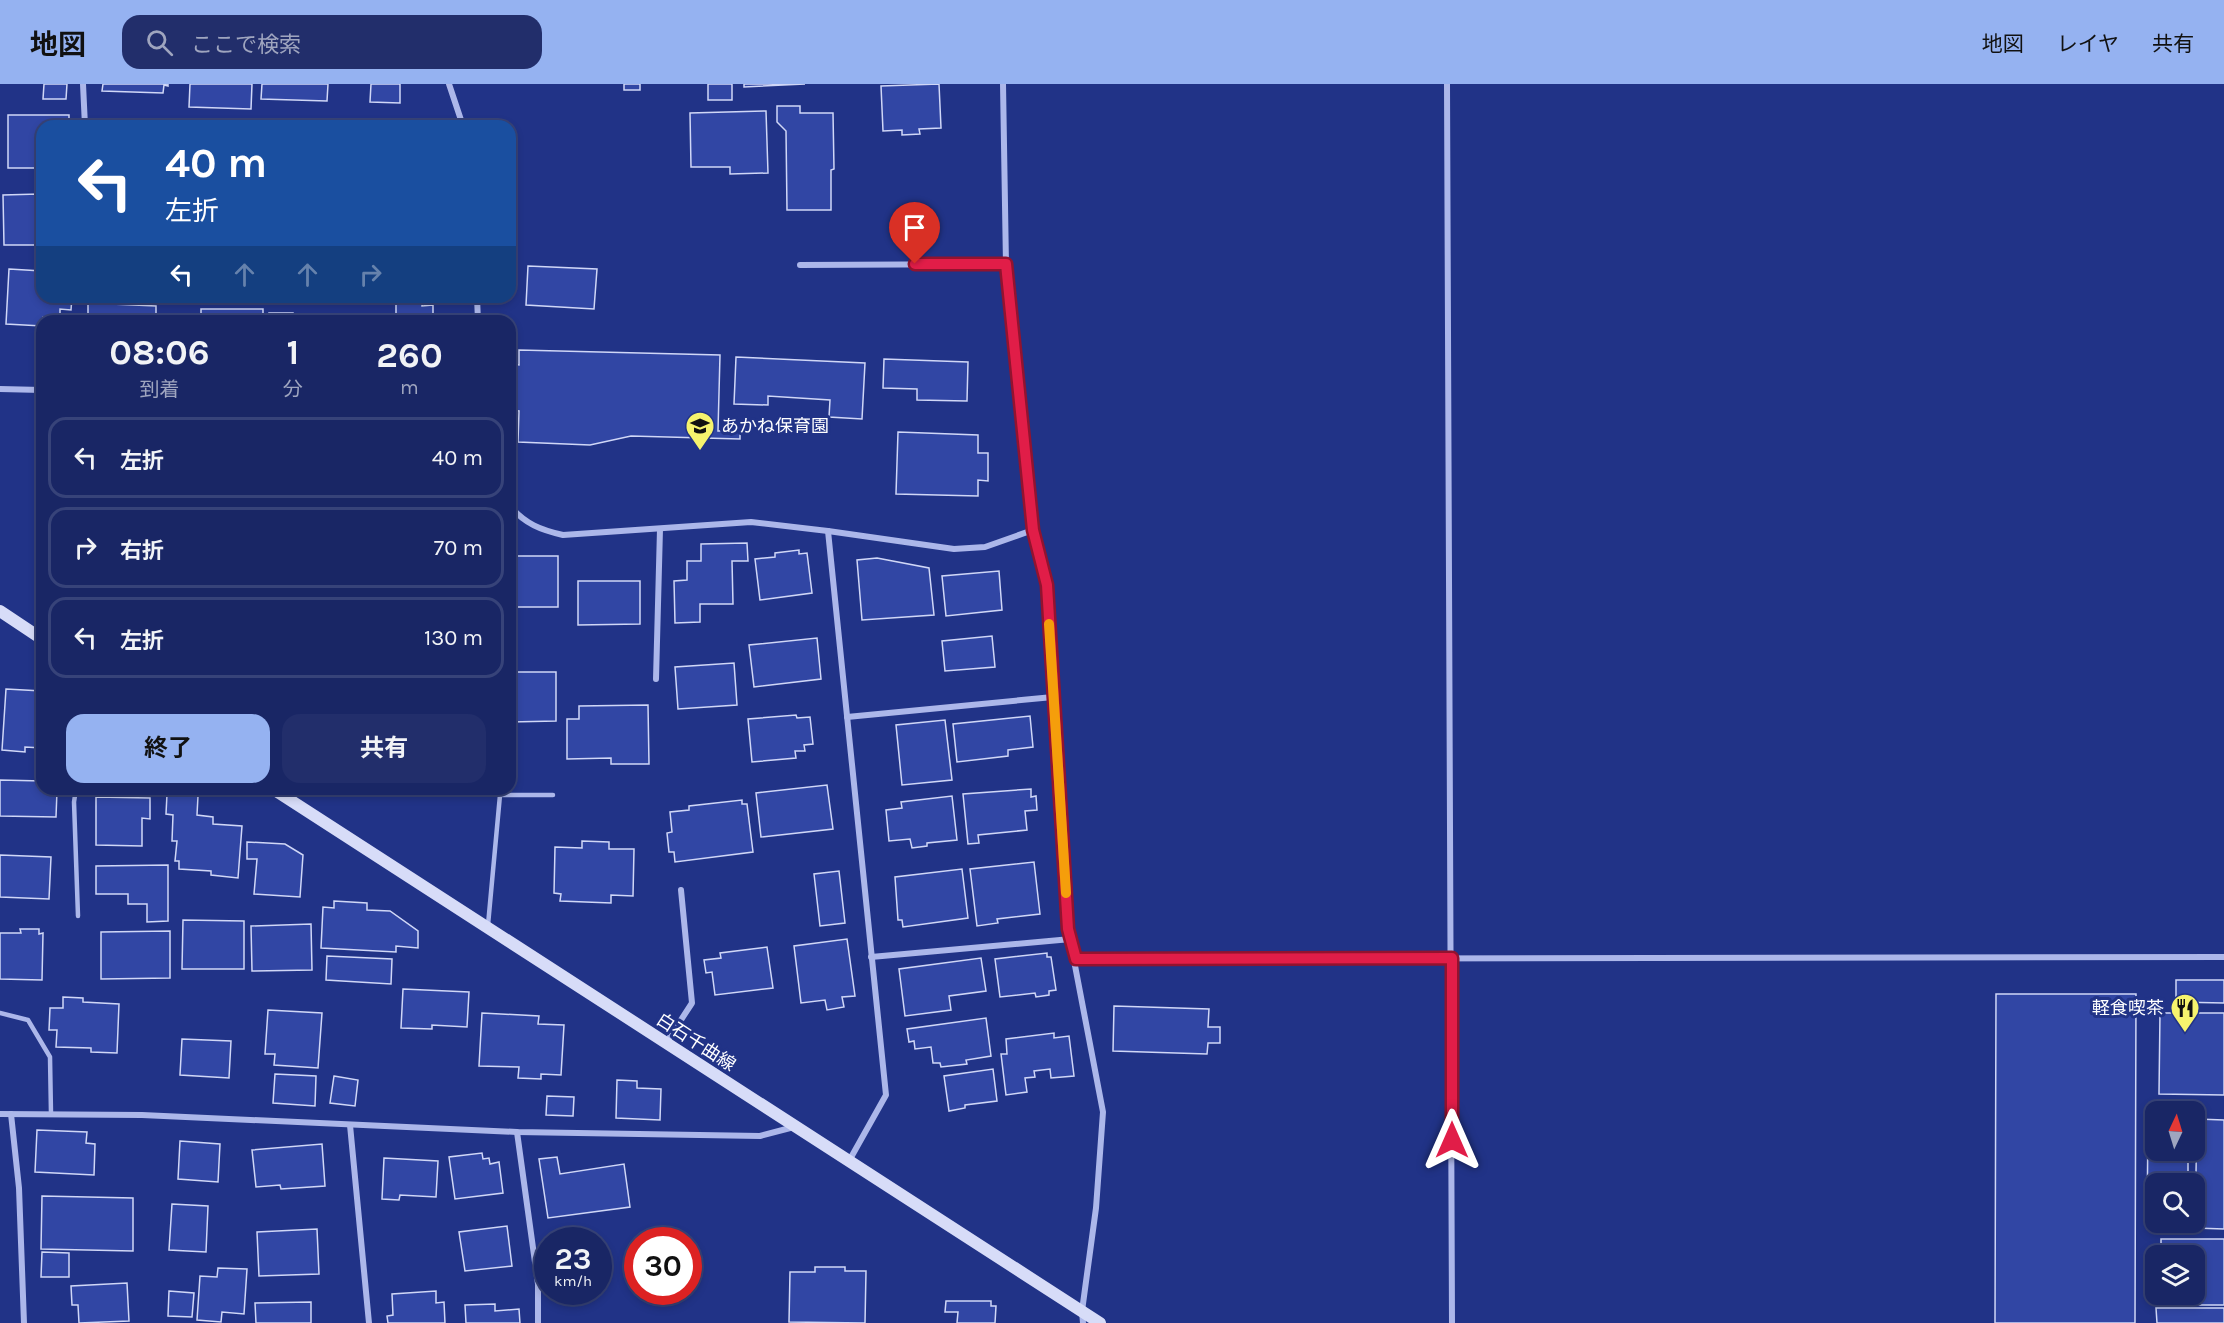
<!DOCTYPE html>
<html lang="ja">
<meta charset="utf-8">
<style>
body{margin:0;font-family:Karla,"Noto Sans JP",sans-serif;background:#222e6b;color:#f1f3f6;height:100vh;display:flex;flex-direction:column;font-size:22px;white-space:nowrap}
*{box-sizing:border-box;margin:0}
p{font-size:20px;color:#9fa5bf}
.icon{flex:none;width:33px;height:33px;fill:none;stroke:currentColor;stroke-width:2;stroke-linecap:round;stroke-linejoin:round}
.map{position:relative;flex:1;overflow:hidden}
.details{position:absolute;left:36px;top:231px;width:480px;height:480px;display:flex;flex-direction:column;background:#192665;border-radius:18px;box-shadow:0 3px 9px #0003,0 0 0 2px #374379}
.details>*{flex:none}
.top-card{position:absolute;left:36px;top:36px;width:480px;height:183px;border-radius:18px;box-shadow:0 3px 9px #0003,0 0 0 2px #374379;background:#1a4fa0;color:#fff;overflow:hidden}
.needle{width:39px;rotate:4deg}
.fabs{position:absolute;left:2145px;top:1017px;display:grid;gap:12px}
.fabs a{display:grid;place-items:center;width:60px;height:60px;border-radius:12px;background:#192665;box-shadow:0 3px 9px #0003,0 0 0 2px #374379;font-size:30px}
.speed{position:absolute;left:534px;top:1143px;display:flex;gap:12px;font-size:30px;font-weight:700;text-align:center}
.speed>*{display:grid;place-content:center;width:78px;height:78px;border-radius:50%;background:#192665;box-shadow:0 3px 9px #0003,0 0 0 2px #374379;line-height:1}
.speed small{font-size:15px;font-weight:400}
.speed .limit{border:9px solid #d22;background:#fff;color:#111}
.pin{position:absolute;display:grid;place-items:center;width:51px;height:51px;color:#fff;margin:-62px -26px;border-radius:50% 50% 50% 0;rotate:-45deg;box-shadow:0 0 6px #0007}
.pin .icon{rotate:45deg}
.me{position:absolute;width:66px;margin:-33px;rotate:0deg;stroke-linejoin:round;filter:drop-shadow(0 0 4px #0008)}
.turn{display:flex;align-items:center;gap:21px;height:126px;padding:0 30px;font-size:27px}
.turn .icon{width:78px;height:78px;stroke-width:2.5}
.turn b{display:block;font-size:42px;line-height:51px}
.lanes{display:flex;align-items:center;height:57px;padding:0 30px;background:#0003;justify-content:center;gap:30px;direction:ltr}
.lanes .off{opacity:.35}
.eta{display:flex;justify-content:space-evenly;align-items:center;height:102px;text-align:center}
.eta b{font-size:36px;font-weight:700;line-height:42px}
.cta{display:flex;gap:12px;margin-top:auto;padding:12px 30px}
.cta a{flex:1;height:69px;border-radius:18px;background:#95b2f1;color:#111;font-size:24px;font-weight:700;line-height:69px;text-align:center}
.cta a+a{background:#222e6b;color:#f1f3f6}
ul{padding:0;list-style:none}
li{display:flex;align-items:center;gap:18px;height:81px;margin:0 12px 9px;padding:0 18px;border:3px solid #374379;border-radius:18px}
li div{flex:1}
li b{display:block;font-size:22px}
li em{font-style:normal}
header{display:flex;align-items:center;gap:36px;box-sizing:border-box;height:84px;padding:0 30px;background:#95b2f1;color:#111}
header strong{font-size:28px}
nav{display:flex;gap:33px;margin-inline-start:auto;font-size:21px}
.search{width:420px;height:54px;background:#222e6b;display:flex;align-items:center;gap:15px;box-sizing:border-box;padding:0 21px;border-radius:18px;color:#9fa5bf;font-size:22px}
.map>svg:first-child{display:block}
.building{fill:#3146a4;stroke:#d0d7f7;stroke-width:1.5}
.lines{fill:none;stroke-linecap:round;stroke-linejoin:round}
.lane{stroke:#acb7ea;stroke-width:4.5}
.street{stroke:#acb7ea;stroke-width:6}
.secondary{stroke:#d7dcf8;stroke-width:12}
.route-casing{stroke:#92132f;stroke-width:15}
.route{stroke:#e11d48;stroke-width:10}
.slow{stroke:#f59e0b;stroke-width:10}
.labels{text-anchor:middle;stroke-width:6;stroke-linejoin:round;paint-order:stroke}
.poi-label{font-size:18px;fill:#fff;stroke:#213387;text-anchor:start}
.street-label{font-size:18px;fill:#fff;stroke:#213387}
</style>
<header>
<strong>地図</strong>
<div class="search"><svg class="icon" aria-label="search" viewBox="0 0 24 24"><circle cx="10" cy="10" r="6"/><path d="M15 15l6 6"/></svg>ここで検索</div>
<nav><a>地図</a><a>レイヤ</a><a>共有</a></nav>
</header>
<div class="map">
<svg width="2224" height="1239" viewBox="0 0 2224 1239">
<rect width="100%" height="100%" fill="#213387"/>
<!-- building -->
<g class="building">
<polygon points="44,0 67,0 66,15 43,15"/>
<polygon points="103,0 168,0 168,2 164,1 163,9 102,7"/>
<polygon points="190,0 252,0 251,25 189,23"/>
<polygon points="262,0 328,0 327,17 261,15"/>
<polygon points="371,0 400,0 400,19 370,18"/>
<rect x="624" y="0" width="16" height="6"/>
<rect x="708" y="0" width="24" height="16"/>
<polygon points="744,0 805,0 744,3"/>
<polygon points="939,0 941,44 919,45 920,50 902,51 902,46 883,47 881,2"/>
<polygon points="777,22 800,22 800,29 833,29 834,85 831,86 831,126 787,126 786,47 777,38"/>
<polygon points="766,27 768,89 730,90 730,83 691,83 690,29"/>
<polygon points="8,31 69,31 69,42 42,42 42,84 8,84"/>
<polygon points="39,110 40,161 4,161 3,111"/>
<polygon points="528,182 597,185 594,225 526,221"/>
<polygon points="9,185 42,187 42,213 72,213 71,226 60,225 60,235 43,233 42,242 6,240"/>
<polygon points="422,218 422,222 433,221 433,234 446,234 446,237 396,237 396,219"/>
<polygon points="88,219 156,222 156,237 88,237"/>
<polygon points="201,225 263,225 263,237 187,237 187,231 201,232"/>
<rect x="269" y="229" width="24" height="8"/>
<polygon points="302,231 353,231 354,235 362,235 362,237 302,237"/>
<polygon points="519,266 720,271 718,347 740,347 740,355 631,352 590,361 518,358 519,327 511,326 510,280 519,281"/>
<polygon points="736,273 865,279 862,335 829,333 830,316 768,312 768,321 734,320"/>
<polygon points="884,275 968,278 967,317 917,316 917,305 883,304"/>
<polygon points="898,348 978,351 978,369 988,369 988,397 978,396 978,412 896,410"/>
<polygon points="747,459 748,477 732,477 733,520 700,520 700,538 675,539 674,497 687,496 687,477 701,477 701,460"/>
<polygon points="799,466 799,470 807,469 812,509 760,516 755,475 775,473 775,469"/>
<rect x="516" y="472" width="42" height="51"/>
<polygon points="877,474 929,484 934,531 862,536 857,476"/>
<polygon points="999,487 1002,526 946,532 942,492"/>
<polygon points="578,497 640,497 640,540 578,541"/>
<polygon points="992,552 995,583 945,587 942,557"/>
<polygon points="817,554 821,595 754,603 749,561"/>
<polygon points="734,579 737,621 678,625 675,583"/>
<polygon points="510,588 556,588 556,637 510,638"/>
<polygon points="6,605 42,607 42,669 42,664 25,663 25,668 2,666"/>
<polygon points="648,621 649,680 611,680 611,674 567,675 567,635 579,635 579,622"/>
<polygon points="796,631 797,634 810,633 813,660 804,661 805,667 795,667 796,674 752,678 748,635"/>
<polygon points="1030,632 1033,663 1008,666 1008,672 957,678 953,640"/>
<polygon points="945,636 952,696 902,701 896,641"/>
<polygon points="0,696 42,697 42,705 57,707 56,733 0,732"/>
<polygon points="827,701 833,745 761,753 756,709"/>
<polygon points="1031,705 1031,713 1036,712 1037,726 1025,727 1027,746 978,751 979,759 968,760 963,710"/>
<polygon points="167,710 198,712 197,731 213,733 213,740 242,742 238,794 211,791 211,787 179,785 179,777 175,777 177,757 172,757 173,731 166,730"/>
<polygon points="952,712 957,756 927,759 927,762 912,764 910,755 889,757 886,726 902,724 901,718"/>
<polygon points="96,713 150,714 150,735 142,734 142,762 96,761"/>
<polygon points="742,716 742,720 747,720 753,768 675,778 674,768 669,768 667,749 672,748 670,728 689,726 689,722"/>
<polygon points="582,757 609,758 609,765 634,765 633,812 611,811 611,819 560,817 561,810 554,809 555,763 582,764"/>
<polygon points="247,758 285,760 303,771 300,813 254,810 257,775 247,775"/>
<polygon points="0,771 51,773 49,815 0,813"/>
<polygon points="1034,778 1040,830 997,835 998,839 977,842 970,785"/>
<polygon points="168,781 168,837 147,838 147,820 128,820 128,810 96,810 96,782"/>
<polygon points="962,785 968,834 903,843 902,836 898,836 895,793"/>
<polygon points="839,787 845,839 820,842 814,790"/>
<polygon points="334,817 367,819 367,826 390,827 418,847 418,864 396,862 396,868 321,864 323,823 334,824"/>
<polygon points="183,836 244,837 244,885 182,885"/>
<polygon points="311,840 312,886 252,887 251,842"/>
<polygon points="20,845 39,845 39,850 43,849 42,896 0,895 0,849 21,849"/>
<polygon points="170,847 170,894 101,895 101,848"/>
<polygon points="847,855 855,912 842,913 844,923 827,926 825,916 801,919 794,862"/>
<polygon points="767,863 773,904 715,911 712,888 706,889 704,876 721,874 720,869"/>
<polygon points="1047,869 1047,873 1051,873 1056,906 1049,907 1049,911 1036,913 1035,909 1000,913 995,875"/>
<polygon points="327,872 392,875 391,900 326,896"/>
<polygon points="981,874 986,907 949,912 951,926 905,932 899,885"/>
<polygon points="2176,896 2224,896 2224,919 2176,918"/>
<polygon points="403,905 469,908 467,943 432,941 432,945 401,944"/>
<polygon points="1996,910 2136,910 2135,1239 1995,1239"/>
<polygon points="63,913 83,914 83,918 119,920 117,969 91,968 91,964 56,963 57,946 49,946 50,924 63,924"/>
<polygon points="1114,922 1209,925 1208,943 1220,943 1220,959 1208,959 1207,970 1113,967"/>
<polygon points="268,926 322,929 318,984 274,981 275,970 265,970"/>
<polygon points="482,929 539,932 538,940 564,941 561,991 541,990 541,995 518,994 519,983 479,982"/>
<polygon points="2160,929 2224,929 2224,1011 2159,1010"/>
<polygon points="986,934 991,972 966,976 967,980 941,983 940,979 933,979 931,963 915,965 914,957 909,958 907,945"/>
<polygon points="1054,949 1054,954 1069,952 1074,992 1051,994 1050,985 1034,987 1035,993 1025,994 1027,1008 1006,1011 1001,970 1007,970 1006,955"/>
<polygon points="182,955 231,957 229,994 180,991"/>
<polygon points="993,985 997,1017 965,1021 965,1024 949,1027 944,992"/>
<polygon points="275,990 316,992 315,1022 273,1019"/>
<polygon points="334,992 358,996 355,1022 330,1019"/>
<polygon points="617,996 637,997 637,1004 661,1005 660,1036 616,1034"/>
<polygon points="547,1012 574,1013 573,1032 546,1031"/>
<polygon points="2148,1034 2156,1034 2156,1066 2188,1066 2188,1100 2156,1100 2156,1138 2187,1138 2187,1145 2147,1145"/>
<polygon points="2197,1035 2224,1036 2224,1145 2195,1144"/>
<polygon points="37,1046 87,1048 86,1059 95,1060 94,1091 35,1088"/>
<polygon points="180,1057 220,1060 218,1098 178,1095"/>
<polygon points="322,1060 325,1102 281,1105 280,1101 256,1103 252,1066"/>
<polygon points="482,1069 483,1075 489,1074 490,1080 499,1078 503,1109 455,1115 449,1073"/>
<polygon points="557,1073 560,1090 624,1080 630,1123 548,1134 539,1075"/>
<polygon points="384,1074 438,1077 436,1113 400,1111 399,1116 382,1115"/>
<polygon points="42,1112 133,1114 133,1167 41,1165"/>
<polygon points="172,1120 208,1122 206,1168 169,1166"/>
<polygon points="507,1142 512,1182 465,1187 459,1148"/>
<polygon points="317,1145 319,1190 259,1192 257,1148"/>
<polygon points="2161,1155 2224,1155 2224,1221 2161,1221 2161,1210 2194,1210 2194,1172 2161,1172"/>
<polygon points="42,1168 69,1169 69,1193 41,1193"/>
<polygon points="815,1183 845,1183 845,1187 866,1187 865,1239 789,1238 790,1188 815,1188"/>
<polygon points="218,1184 247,1185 244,1230 222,1228 221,1238 197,1236 200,1192 217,1193"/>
<polygon points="127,1199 129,1237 79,1239 78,1221 72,1221 71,1202"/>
<polygon points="169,1207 194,1209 192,1233 168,1232"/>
<polygon points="436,1207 436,1219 444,1218 445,1239 388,1239 387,1232 393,1231 392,1210"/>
<polygon points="946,1217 991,1217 991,1222 996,1222 995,1239 957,1239 958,1228 945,1228"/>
<polygon points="311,1218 311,1239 256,1239 255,1219"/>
<polygon points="495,1220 495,1227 519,1225 520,1239 466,1239 465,1221"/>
<polygon points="2156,1224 2224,1224 2224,1239 2157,1239"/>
</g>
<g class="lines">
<!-- lane -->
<g class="lane">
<polyline points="76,705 74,718 78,832"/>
<polyline points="488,841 500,711 553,711"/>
<polyline points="0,929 28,936 50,973 51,1030"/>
</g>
<!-- street -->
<g class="street">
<polyline points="83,0 85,42"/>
<polyline points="449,0 463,42"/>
<polyline points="1003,0 1006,181 1033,446 1047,501 1068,845 1103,1028 1096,1124 1082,1227 1083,1239"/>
<polyline points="1447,0 1452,1239"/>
<polyline points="800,181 1006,180"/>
<polyline points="477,213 478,237"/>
<polyline points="0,305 42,306"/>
<path d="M510,422C525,440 541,446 563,451L751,438L828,447L954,465L985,463L1033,446"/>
<polyline points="828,447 886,1011 849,1077"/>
<polyline points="656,595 660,445"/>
<polyline points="847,633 1053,613"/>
<polyline points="871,873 1071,855"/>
<polyline points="1076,875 2224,873"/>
<polyline points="666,959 692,919 681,806"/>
<polyline points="0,1030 142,1031 517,1048 760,1052 794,1043"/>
<polyline points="11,1030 19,1104 24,1239"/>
<polyline points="350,1041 369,1239"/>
<polyline points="517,1048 538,1200 538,1239"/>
</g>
<!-- secondary -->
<g class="secondary">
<polyline points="0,527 42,555"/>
<polyline points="273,705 1100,1239"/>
</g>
</g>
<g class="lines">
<!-- route casing -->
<g class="route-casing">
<polyline id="route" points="915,180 1006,180 1033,446 1047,501 1068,845 1076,875 1452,874 1452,1056"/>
</g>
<!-- route -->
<use href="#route" class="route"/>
<!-- slow -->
<polyline class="slow" points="1049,540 1066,809"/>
</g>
<!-- icons -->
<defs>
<g id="school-pin" transform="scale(1.5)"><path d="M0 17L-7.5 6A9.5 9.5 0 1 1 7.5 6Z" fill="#f6f36d" stroke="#213387"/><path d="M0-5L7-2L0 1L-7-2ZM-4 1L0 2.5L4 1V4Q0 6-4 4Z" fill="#111"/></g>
<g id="restaurant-pin" transform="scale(1.5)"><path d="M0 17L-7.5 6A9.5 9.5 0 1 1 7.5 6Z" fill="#f6f36d" stroke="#213387"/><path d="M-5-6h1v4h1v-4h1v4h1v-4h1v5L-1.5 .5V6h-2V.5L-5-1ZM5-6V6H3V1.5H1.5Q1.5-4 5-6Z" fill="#111"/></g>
</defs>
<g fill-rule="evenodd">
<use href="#school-pin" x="700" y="342"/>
<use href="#restaurant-pin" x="2185" y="924"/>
</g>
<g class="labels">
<!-- poi labels -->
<g class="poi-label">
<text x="721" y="348">あかね保育園</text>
<text x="2164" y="930" text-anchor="end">軽食喫茶</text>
</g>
<!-- street labels -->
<g class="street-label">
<text transform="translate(696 958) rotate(33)" y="6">白石千曲線</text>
</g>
</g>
</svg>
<div class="fabs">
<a><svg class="needle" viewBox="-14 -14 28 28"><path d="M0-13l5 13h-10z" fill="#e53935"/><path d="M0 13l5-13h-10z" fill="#9fa5bf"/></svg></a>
<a><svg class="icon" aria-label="search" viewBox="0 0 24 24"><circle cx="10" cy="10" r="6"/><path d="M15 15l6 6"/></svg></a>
<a><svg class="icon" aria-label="layers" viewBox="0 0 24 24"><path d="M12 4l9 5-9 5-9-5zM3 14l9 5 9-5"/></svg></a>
</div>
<div class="speed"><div>23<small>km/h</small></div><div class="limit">30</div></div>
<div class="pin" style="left:915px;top:180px;background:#d93025"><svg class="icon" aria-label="arrive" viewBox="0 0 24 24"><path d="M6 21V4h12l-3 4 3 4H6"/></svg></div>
<svg class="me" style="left:1452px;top:1056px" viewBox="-20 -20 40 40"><path d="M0-17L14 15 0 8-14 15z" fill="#e11d48" stroke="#fff" stroke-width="4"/></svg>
<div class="top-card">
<div class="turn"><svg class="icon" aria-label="left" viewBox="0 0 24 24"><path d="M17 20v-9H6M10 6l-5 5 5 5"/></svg><div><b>40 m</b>左折</div></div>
<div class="lanes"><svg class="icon" aria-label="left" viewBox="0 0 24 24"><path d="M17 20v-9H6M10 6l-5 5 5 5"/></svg><svg class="icon off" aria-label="ahead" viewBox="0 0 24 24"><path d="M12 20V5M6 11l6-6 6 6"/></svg><svg class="icon off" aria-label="ahead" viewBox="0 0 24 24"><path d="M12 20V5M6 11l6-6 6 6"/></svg><svg class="icon off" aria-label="right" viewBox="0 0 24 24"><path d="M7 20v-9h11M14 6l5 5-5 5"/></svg></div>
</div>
<section class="details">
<div class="eta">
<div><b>08:06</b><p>到着</p></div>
<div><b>1</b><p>分</p></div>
<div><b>260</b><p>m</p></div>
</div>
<ul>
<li><svg class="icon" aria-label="left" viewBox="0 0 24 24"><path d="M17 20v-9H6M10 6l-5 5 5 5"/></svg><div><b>左折</b></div><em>40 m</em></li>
<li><svg class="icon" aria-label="right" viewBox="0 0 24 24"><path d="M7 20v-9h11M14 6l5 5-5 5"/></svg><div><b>右折</b></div><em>70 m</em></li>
<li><svg class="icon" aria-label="left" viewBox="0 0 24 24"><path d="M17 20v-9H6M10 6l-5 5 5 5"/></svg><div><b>左折</b></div><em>130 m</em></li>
</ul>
<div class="cta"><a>終了</a><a>共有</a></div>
</section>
</div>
